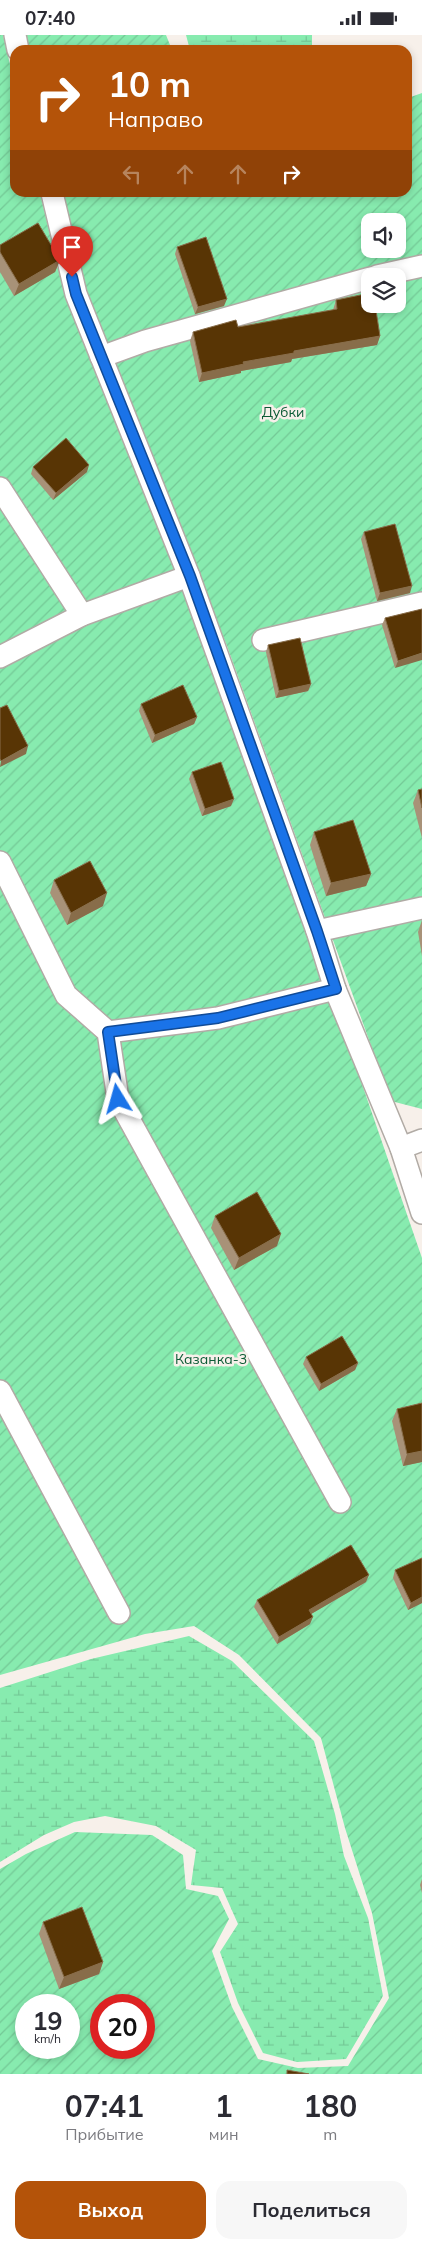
<!DOCTYPE html>
<html lang="ru">
<meta charset="utf-8">
<style>
body{margin:0;font-family:Mulish,sans-serif;background:#f7f7f7;color:#2b2b33;height:100vh;display:flex;flex-direction:column;font-size:19px;white-space:nowrap}
*{box-sizing:border-box;margin:0}
p{font-size:16px;color:#7c7c81}
.icon{flex:none;width:28px;height:28px;fill:none;stroke:currentColor;stroke-width:2;stroke-linecap:round;stroke-linejoin:round}
.map{position:relative;height:2039px;overflow:hidden}
.panel{display:flex;flex-direction:column;background:#fff;flex:1}
.panel>*{flex:none}
.hud{position:absolute;left:10px;top:10px;width:402px;height:152px;border-radius:15px;box-shadow:0 2px 8px #0003;background:#b45309;color:#fff;overflow:hidden}
.tools{position:absolute;left:361px;top:178px;display:grid;gap:10px}
.tools a{display:grid;place-items:center;width:45px;height:45px;border-radius:10px;background:#fff;box-shadow:0 2px 8px #0003;font-size:25px}
.speed{position:absolute;left:15px;top:1959px;display:flex;gap:10px;font-size:25px;font-weight:700;text-align:center}
.speed>*{display:grid;place-content:center;width:65px;height:65px;border-radius:50%;background:#fff;box-shadow:0 2px 8px #0003;line-height:1}
.speed small{font-size:12px;font-weight:400}
.speed .limit{border:8px solid #d22;background:#fff;color:#111}
.pin{position:absolute;display:grid;place-items:center;width:42px;height:42px;color:#fff;margin:-51px -21px;border-radius:50% 50% 50% 0;rotate:-45deg;box-shadow:0 0 5px #0007}
.pin .icon{rotate:45deg}
.me{position:absolute;width:55px;margin:-28px;rotate:352deg;stroke-linejoin:round;filter:drop-shadow(0 0 4px #0008)}
.turn{display:flex;align-items:center;gap:18px;height:105px;padding:0 15px;font-size:22px}
.turn .icon{width:65px;height:65px;stroke-width:2.5}
.turn b{display:block;font-size:35px;line-height:42px}
.lanes{display:flex;align-items:center;height:48px;padding:0 15px;background:#0003;justify-content:center;gap:25px;direction:ltr}
.lanes .off{opacity:.35}
.eta{display:flex;justify-content:space-evenly;align-items:center;height:85px;text-align:center}
.eta b{font-size:30px;font-weight:700;line-height:35px}
.action{display:flex;gap:10px;margin-top:auto;padding:10px 15px}
.action a{flex:1;height:58px;border-radius:15px;background:#b45309;color:#fff;font-size:20px;font-weight:700;line-height:58px;text-align:center}
.action a+a{background:#f7f7f7;color:#2b2b33}
.status{display:flex;justify-content:space-between;align-items:center;height:35px;padding:0 25px;background:#fff;direction:ltr}
.status svg{height:14px;fill:currentColor}
.map>svg:first-child{display:block}
.wetland{fill:url(#wetland-marsh)}
.garden{fill:url(#garden-furrows);fill-rule:evenodd}
.lines{fill:none;stroke-linecap:round;stroke-linejoin:round}
.service-casing{stroke:#b1aba5;stroke-width:24}
.service{stroke:#fff;stroke-width:21}
.wall{fill:#a89278}
.shaded-wall{fill:#886d4a}
.building{fill:#583505;stroke:#886d4a}
.route-casing{stroke:#114b97;stroke-width:12}
.route{stroke:#1a73e8;stroke-width:9}
.labels{text-anchor:middle;stroke-width:5;stroke-linejoin:round;paint-order:stroke}
.park-label{font-size:14px;fill:#0c5b36;stroke:#f7f0ea}
</style>
<div class="status"><b>07:40</b><svg viewBox="0 0 49 12"><path d="M0 12V9h3v3zM5 12V6h3v6zM10 12V3h3v9zM15 12V0h3v12zM26 1h20v11H26zM47 4h2v5h-2z"/></svg></div>
<div class="map">
<svg width="422" height="2039" viewBox="0 0 422 2039">
<defs>
<pattern id="wetland-marsh" width="20" height="14" patternUnits="userSpaceOnUse" patternTransform="scale(1.25)"><rect width="20" height="14" fill="#87ebaf"/><path d="M1 5h8M5 5V1M11 12h8M15 12V8" fill="none" stroke="#74c996"/></pattern>
<pattern id="garden-furrows" width="10" height="10" patternUnits="userSpaceOnUse" patternTransform="scale(1.25)"><rect width="10" height="10" fill="#87ebaf"/><path d="M-1 1l2-2M0 10L10 0M9 11l2-2" fill="none" stroke="#74c996"/></pattern>
</defs>
<rect width="100%" height="100%" fill="#f7f0ea"/>
<!-- wetland -->
<g class="wetland">
<polygon points="186,0 312,0 312,15 190,15"/>
<polygon points="189,1601 232,1626 314,1706 335,1779 344,1821 368,1883 383,1961 346,2024 297,2027 263,2018 238,1968 220,1917 238,1889 222,1853 191,1850 196,1815 156,1791 105,1781 74,1787 44,1800 0,1827 0,1653 91,1624"/>
</g>
<!-- garden -->
<g class="garden">
<path d="M0,0H3L15,50V158H40L64,258L235,681L422,1223V2039H0V1834L26,1819L75,1797L152,1800L183,1820L186,1854L218,1861L229,1884L212,1916L232,1972L258,2024L298,2033L348,2031L389,1963L372,1878L345,1793L321,1703L239,1620L194,1591L145,1599L0,1640ZM26,1970H69V2012H26ZM101,1970H144V2012H101Z"/>
<polygon points="24,0 166,0 172,15 28,15"/>
<path d="M422,58V1074L391,1066L227,611L84,256L61,158H408V63ZM370,186H398V214H370ZM370,241H398V269H370Z"/>
</g>
<g class="lines">
<!-- service casing -->
<g class="service-casing">
<g id="service">
<polyline points="15,0 18,15"/>
<polyline points="52,158 76,259 189,541 317,896 335,954 401,1113 422,1178"/>
<polyline points="377,241 422,231"/>
<polyline points="101,322 145,306 370,243"/>
<polyline points="0,453 82,580"/>
<polyline points="263,605 422,568"/>
<polyline points="0,622 82,580 189,541"/>
<polyline points="0,827 66,960 108,997 118,1064 340,1467"/>
<polyline points="317,896 422,873"/>
<polyline points="108,997 218,983 335,954"/>
<polyline points="401,1113 422,1105"/>
<polyline points="0,1356 119,1578"/>
</g>
</g>
<!-- service -->
<use href="#service" class="service"/>
</g>
<!-- wall -->
<g class="wall">
<polygon points="0,210 60,225 55,237 14,261 0,237"/>
<polygon points="177,212 224,271 195,279 175,219"/>
<polygon points="336,265 380,301 377,310 292,324 291,327 241,336 241,338 199,347 190,306 193,297 238,292 333,275"/>
<polygon points="33,432 87,437 53,465 31,439"/>
<polygon points="364,497 410,558 377,566 361,504"/>
<polygon points="422,574 395,633 382,590 385,583"/>
<polygon points="268,610 311,649 308,656 276,663 266,617"/>
<polygon points="141,669 197,682 194,689 152,708 139,676"/>
<polygon points="192,737 231,771 202,781 189,744"/>
<polygon points="422,754 422,803 413,768 418,755"/>
<polygon points="314,797 371,839 366,851 326,861 310,810"/>
<polygon points="54,845 103,871 67,890 50,858"/>
<polygon points="422,885 422,921 418,897"/>
<polygon points="215,1181 277,1211 234,1235 211,1193"/>
<polygon points="306,1322 358,1328 355,1335 319,1356 303,1329"/>
<polygon points="422,1368 422,1427 403,1431 392,1386 397,1374"/>
<polygon points="395,1535 422,1568 408,1575 393,1543"/>
<polygon points="366,1547 311,1579 310,1589 277,1609 254,1572 257,1565"/>
<polygon points="422,1844 422,1858 420,1850"/>
<polygon points="43,1887 103,1927 99,1939 59,1954 39,1899"/>
</g>
<!-- shaded-wall -->
<g class="shaded-wall">
<polygon points="60,225 55,237 14,261 19,249"/>
<polygon points="227,264 224,271 195,279 198,272"/>
<polygon points="380,301 377,310 292,324 291,327 241,336 241,338 199,347 202,338 243,327 294,316"/>
<polygon points="89,430 87,437 53,465 56,458"/>
<polygon points="412,551 410,558 377,566 380,558"/>
<polygon points="422,618 422,625 395,633 398,626"/>
<polygon points="311,649 308,656 276,663 279,656"/>
<polygon points="197,682 194,689 152,708 155,700"/>
<polygon points="28,711 26,719 0,732 1,726"/>
<polygon points="234,764 231,771 202,781 205,774"/>
<polygon points="371,839 366,851 326,861 331,848"/>
<polygon points="107,858 103,871 67,890 71,878"/>
<polygon points="281,1199 277,1211 234,1235 239,1223"/>
<polygon points="358,1328 355,1335 319,1356 321,1349"/>
<polygon points="422,1416 422,1427 403,1431 407,1419"/>
<polygon points="369,1540 366,1547 306,1582 309,1575"/>
<polygon points="422,1562 422,1568 408,1575 411,1568"/>
<polygon points="313,1582 310,1589 277,1609 279,1602"/>
<polygon points="103,1927 99,1939 59,1954 64,1942"/>
</g>
<!-- building -->
<g class="building">
<polygon points="38,188 60,225 19,249 0,217 0,210"/>
<polygon points="206,202 227,264 198,272 177,212"/>
<polygon points="370,258 370,269 375,269 380,301 294,316 294,318 243,327 244,329 202,338 193,297 236,285 238,292 337,274 336,265"/>
<polygon points="66,403 89,430 56,458 33,432"/>
<polygon points="395,489 412,551 380,558 364,497"/>
<polygon points="422,574 422,618 398,626 385,583"/>
<polygon points="300,603 311,649 279,656 268,610"/>
<polygon points="183,650 197,682 155,700 141,669"/>
<polygon points="7,670 28,711 1,726 0,724 0,673"/>
<polygon points="221,727 234,764 205,774 192,737"/>
<polygon points="422,754 422,773 418,755"/>
<polygon points="353,785 371,839 331,848 314,797"/>
<polygon points="90,826 107,858 71,878 54,845"/>
<polygon points="257,1157 281,1199 239,1223 215,1181"/>
<polygon points="342,1301 358,1328 321,1349 306,1322"/>
<polygon points="422,1368 422,1416 407,1419 397,1374"/>
<polygon points="351,1510 369,1540 309,1575 313,1582 279,1602 257,1565"/>
<polygon points="422,1523 422,1562 411,1568 395,1535"/>
<polygon points="82,1872 103,1927 64,1942 43,1887"/>
<polygon points="287,2035 309,2039 287,2039"/>
</g>
<g class="lines">
<!-- route casing -->
<g class="route-casing">
<polyline id="route" points="72,242 76,259 190,541 317,896 336,954 218,983 108,997 118,1064"/>
</g>
<!-- route -->
<use href="#route" class="route"/>
</g>
<g class="labels">
<!-- park labels -->
<g class="park-label">
<text x="283" y="382">Дубки</text>
<text x="211" y="1329">Казанка-3</text>
</g>
</g>
</svg>
<div class="tools">
<a><svg class="icon" aria-label="sound" viewBox="0 0 24 24"><path d="M4 9h4l5-4v14l-5-4H4zM17 9q2 3 0 6"/></svg></a>
<a><svg class="icon" aria-label="layers" viewBox="0 0 24 24"><path d="M12 4l9 5-9 5-9-5zM3 14l9 5 9-5"/></svg></a>
</div>
<div class="speed"><div>19<small>km/h</small></div><div class="limit">20</div></div>
<div class="pin" style="left:72px;top:242px;background:#d93025"><svg class="icon" aria-label="arrive" viewBox="0 0 24 24"><path d="M6 21V4h12l-3 4 3 4H6"/></svg></div>
<svg class="me" style="left:118px;top:1064px" viewBox="-20 -20 40 40"><path d="M0-17L14 15 0 8-14 15z" fill="#1a73e8" stroke="#fff" stroke-width="4"/></svg>
<div class="hud">
<div class="turn"><svg class="icon" aria-label="right" viewBox="0 0 24 24"><path d="M7 20v-9h11M14 6l5 5-5 5"/></svg><div><b>10 m</b>Направо</div></div>
<div class="lanes"><svg class="icon off" aria-label="left" viewBox="0 0 24 24"><path d="M17 20v-9H6M10 6l-5 5 5 5"/></svg><svg class="icon off" aria-label="ahead" viewBox="0 0 24 24"><path d="M12 20V5M6 11l6-6 6 6"/></svg><svg class="icon off" aria-label="ahead" viewBox="0 0 24 24"><path d="M12 20V5M6 11l6-6 6 6"/></svg><svg class="icon" aria-label="right" viewBox="0 0 24 24"><path d="M7 20v-9h11M14 6l5 5-5 5"/></svg></div>
</div>
</div>
<section class="panel">
<div class="eta">
<div><b>07:41</b><p>Прибытие</p></div>
<div><b>1</b><p>мин</p></div>
<div><b>180</b><p>m</p></div>
</div>
<div class="action"><a>Выход</a><a>Поделиться</a></div>
</section>
